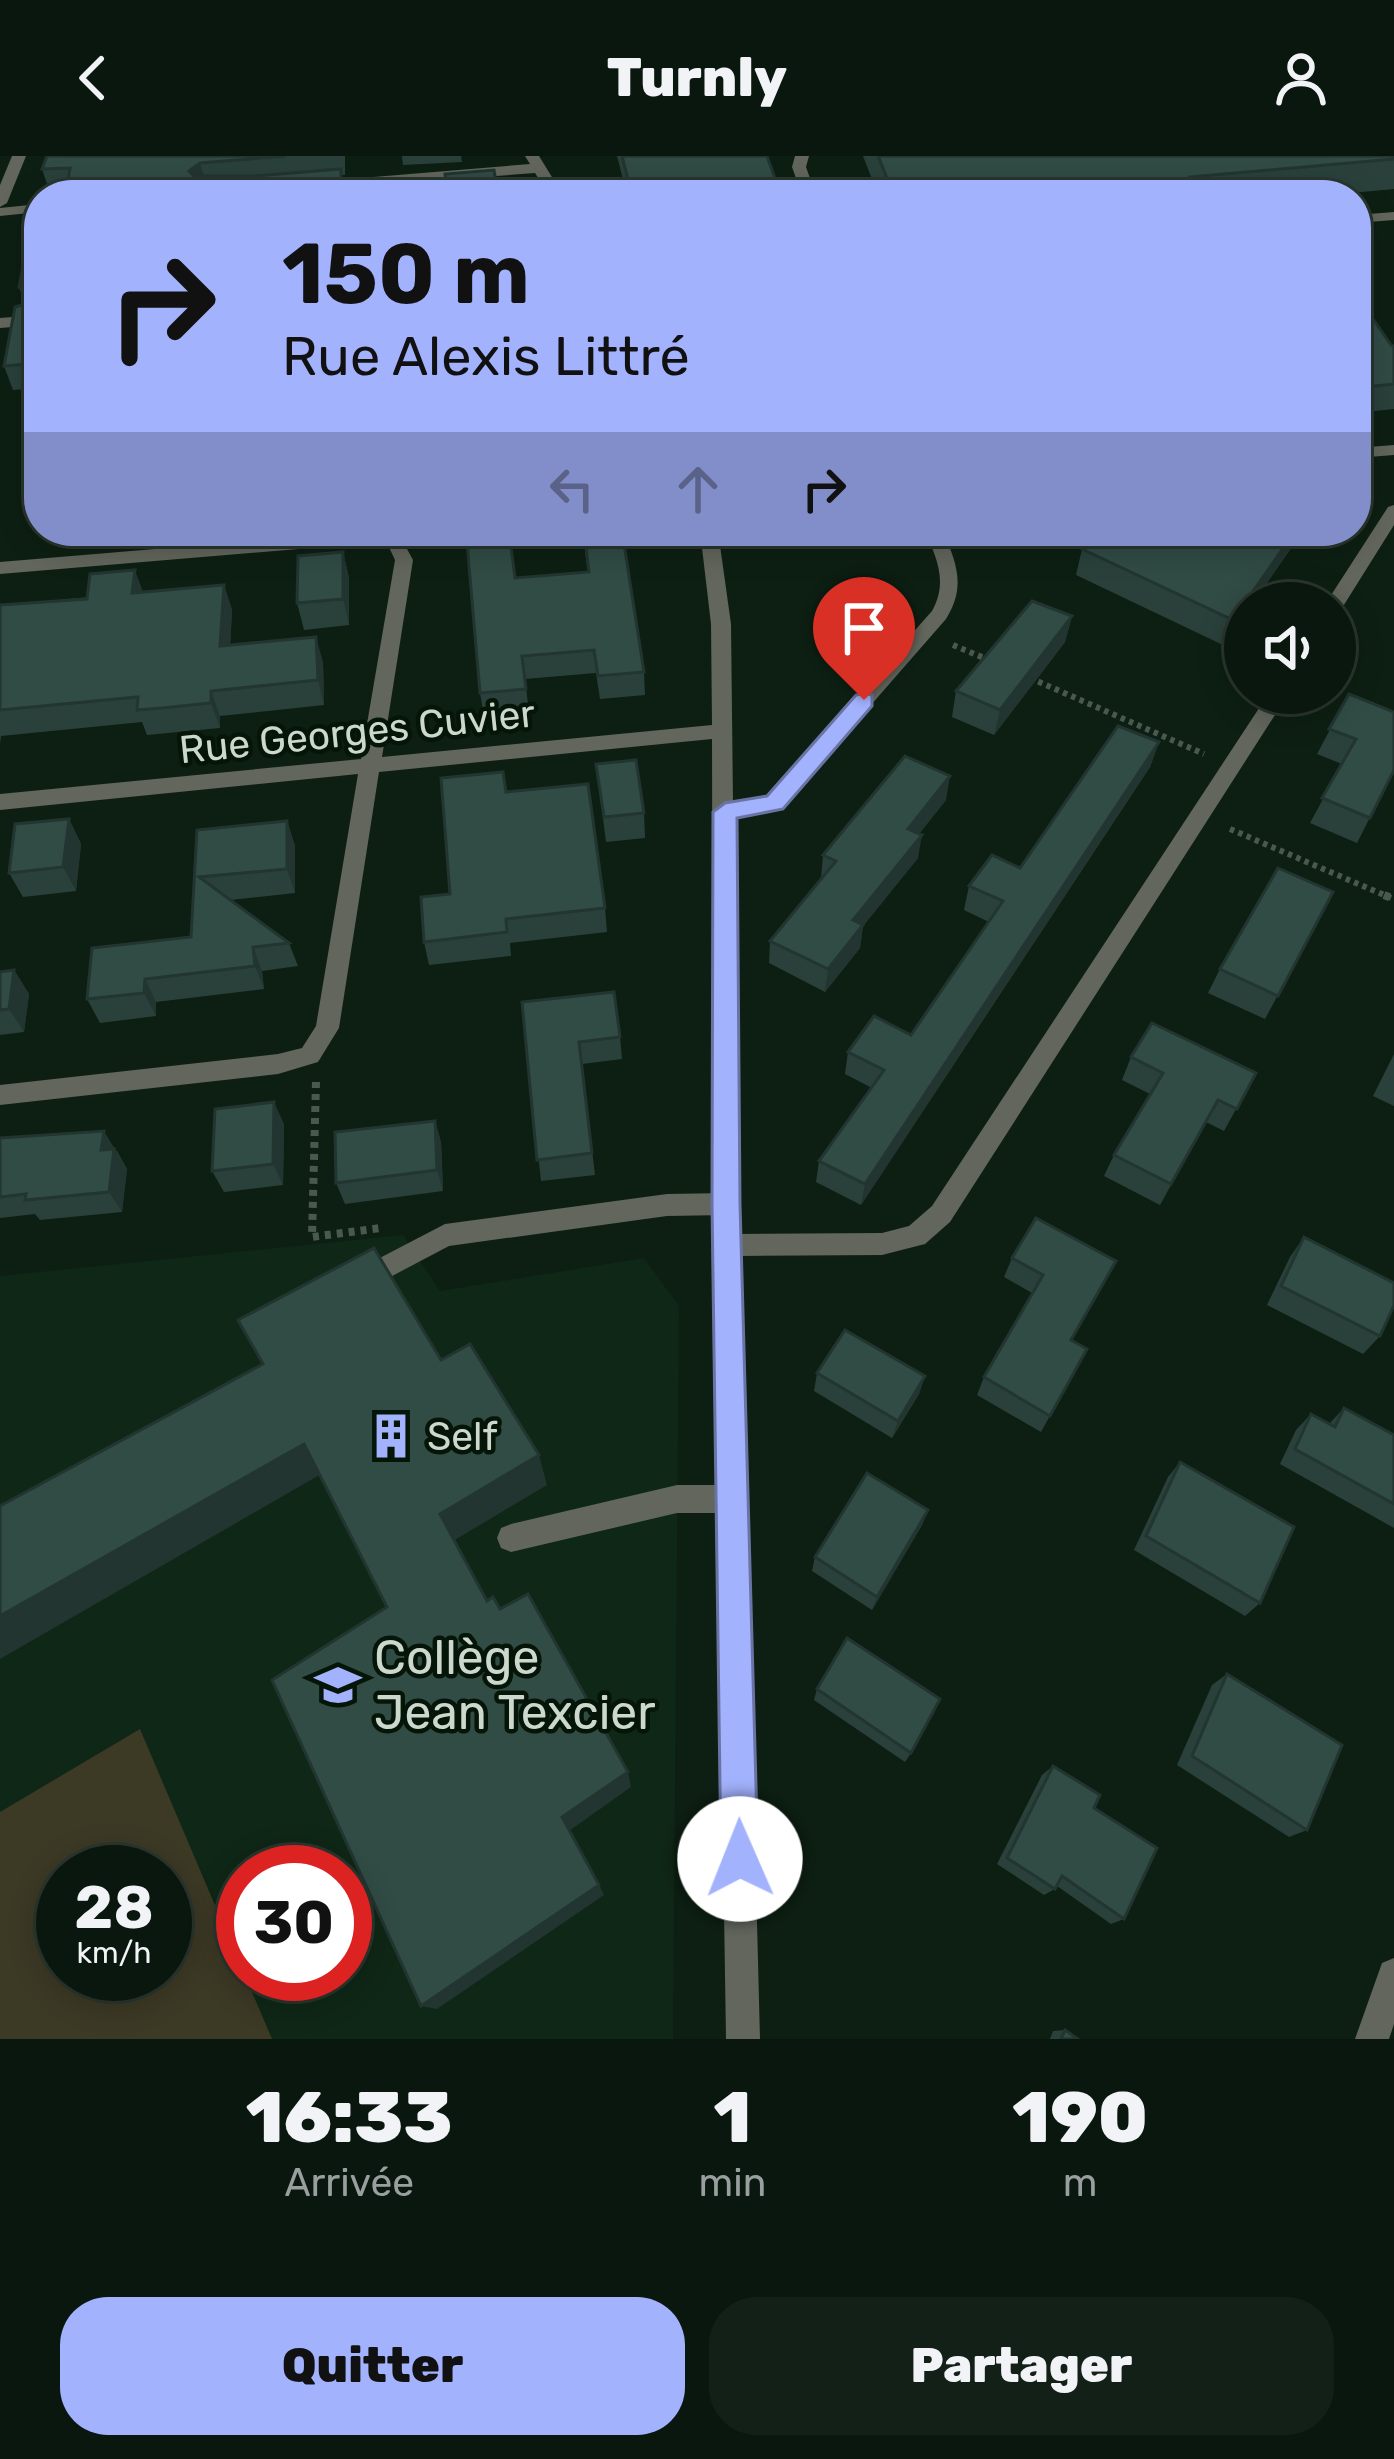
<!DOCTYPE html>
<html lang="fr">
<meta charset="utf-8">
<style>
body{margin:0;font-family:Rubik,sans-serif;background:#132017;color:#f1f3f6;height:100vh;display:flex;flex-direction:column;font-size:45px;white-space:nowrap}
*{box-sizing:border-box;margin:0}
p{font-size:39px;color:#999f9e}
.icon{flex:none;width:66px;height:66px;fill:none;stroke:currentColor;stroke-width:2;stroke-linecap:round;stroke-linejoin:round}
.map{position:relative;height:1883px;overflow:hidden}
.details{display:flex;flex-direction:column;background:#0a170e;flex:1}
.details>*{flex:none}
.top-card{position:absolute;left:24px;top:24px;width:1347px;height:366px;border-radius:48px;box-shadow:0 6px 30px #0003,0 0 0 3px #2a362e;background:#a3b2fd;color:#111;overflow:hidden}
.buttons{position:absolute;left:1224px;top:426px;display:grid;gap:24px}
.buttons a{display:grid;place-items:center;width:132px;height:132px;border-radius:50%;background:#0a170e;box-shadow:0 6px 30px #0003,0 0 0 3px #2a362e;font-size:60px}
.speed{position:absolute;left:36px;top:1689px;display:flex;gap:24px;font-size:60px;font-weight:700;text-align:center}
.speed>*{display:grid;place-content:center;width:156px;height:156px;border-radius:50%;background:#0a170e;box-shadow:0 6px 30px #0003,0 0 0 3px #2a362e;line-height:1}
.speed small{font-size:30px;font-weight:400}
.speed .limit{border:18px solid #d22;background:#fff;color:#111}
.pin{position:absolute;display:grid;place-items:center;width:102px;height:102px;color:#fff;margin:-123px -51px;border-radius:50% 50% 50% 0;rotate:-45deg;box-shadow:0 0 12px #0007}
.pin .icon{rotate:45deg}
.me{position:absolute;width:132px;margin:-66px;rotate:359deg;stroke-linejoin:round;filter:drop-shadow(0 0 9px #0008)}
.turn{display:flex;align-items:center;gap:42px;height:252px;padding:0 60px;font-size:54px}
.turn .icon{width:156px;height:156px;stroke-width:2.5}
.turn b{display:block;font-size:84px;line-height:102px}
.lanes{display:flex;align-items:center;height:114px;padding:0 60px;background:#0003;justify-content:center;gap:60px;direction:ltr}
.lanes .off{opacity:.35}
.eta{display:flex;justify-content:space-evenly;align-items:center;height:204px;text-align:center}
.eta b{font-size:72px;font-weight:800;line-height:84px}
.action{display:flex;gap:24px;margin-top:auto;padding:24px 60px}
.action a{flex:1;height:138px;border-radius:48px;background:#a3b2fd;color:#111;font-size:48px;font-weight:800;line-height:138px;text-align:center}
.action a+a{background:#132017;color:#f1f3f6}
header{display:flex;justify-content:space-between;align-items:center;height:156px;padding:0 60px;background:#0a170e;font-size:54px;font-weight:800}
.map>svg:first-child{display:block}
.built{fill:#0f2716;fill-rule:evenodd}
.green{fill:#3c3925;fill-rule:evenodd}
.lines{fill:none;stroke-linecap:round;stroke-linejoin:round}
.path-far1{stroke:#49594d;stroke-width:6;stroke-dasharray:4.5 4.5;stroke-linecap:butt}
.path{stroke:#49594d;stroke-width:8;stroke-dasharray:6 6;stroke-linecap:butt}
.service{fill:#62665c;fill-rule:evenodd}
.minor{fill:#62665c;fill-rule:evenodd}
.tertiary{fill:#62665c;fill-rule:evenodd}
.wall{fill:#2a413b}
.shaded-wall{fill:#223530}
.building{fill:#314c45;stroke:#223530;stroke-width:3}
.route{fill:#a3b2fd;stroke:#6a74a4;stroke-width:3}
.labels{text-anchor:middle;stroke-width:9;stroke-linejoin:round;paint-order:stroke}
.street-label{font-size:39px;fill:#ccd8ce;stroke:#051609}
.poi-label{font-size:39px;fill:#ccd8ce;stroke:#051609;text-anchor:start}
.near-poi-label{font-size:48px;fill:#ccd8ce;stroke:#051609;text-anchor:start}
</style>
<header><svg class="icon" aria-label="back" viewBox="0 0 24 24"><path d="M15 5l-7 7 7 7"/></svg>Turnly<svg class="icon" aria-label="person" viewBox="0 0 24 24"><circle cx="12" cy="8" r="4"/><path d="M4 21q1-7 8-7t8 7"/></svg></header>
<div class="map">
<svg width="1394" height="1883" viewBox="0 0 1394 1883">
<rect width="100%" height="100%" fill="#0d1f12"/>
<!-- built -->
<path class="built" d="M403,1079L440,1135L644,1102L679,1150L673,1883H0V1120ZM63,1716H165V1818H63ZM243,1716H345V1818H243Z"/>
<!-- green -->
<path class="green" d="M140,1573L272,1883H0V1656ZM63,1716H165V1818H63Z"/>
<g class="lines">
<!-- path-far1 -->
<g class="path-far1">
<polyline points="953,489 989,504"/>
<polyline points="1030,522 1204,598"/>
<polyline points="1230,673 1391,742"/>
</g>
<!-- path -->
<g class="path">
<polyline points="1384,739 1394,743"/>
<polyline points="316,926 312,1081 381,1072"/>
</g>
<!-- service -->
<g class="service">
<polygon points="726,1037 735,1040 739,1048 735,1056 726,1059 667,1060 449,1090 358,1138 349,1134 345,1126 349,1118 445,1068 667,1038"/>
<polygon points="677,1329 733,1329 743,1333 747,1343 743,1353 733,1357 677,1357 511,1396 501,1392 497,1382 501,1372 511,1368"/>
</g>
<!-- minor -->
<g class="minor">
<polygon points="12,0 26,0 7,47 0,51 0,29"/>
<polygon points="525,0 539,0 563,39 549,39 535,17 313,34 306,30 313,26 530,8"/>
<polygon points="795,0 809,0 806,11 816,39 802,39 792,11"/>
<polygon points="39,48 39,56 0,60 0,52"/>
<polygon points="1394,56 1394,64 1356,67 1356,59"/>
<polygon points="39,159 39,169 0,172 0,162"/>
<polygon points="1394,289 1394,299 1356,302 1356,292"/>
<polygon points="1394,349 1394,369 1342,452 1335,454 1335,447 1326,447 1388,351"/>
<path d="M700,375H718L731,468L733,646L768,640L932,455C948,426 937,403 925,375H943C957,408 966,431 946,463L781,652L733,661L739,1078L882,1077L909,1070L932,1050L1269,537H1289L950,1066L925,1088L882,1099L740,1100L760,1883H726L713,1048L712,583L379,616L339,872L318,906L278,918L0,949V929L278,898L302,892L316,870L358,618L0,654V638L361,603L395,404L388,389L359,388L0,418V406L359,376L400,380L413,404L382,601L712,569L711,468Z"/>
</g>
<!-- tertiary -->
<polygon class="tertiary" points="1394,1802 1394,1868 1389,1883 1355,1883 1382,1807"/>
</g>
<!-- wall -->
<g class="wall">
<polygon points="47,0 345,0 345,19 342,19 345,39 66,39 67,36 50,37 42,13"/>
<polygon points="402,0 461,0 462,6 403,9"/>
<polygon points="617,0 767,0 781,39 627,39"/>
<polygon points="863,0 1394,0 1394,33 1329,39 878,39"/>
<polygon points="39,93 39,232 13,234 4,210 25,148 19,131"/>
<polygon points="1356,138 1391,189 1394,190 1394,253 1356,257"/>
<polygon points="582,375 622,375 644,516 645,539 600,543 596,517 525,523 529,556 484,560 480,537 515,422 588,417"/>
<polygon points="1303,375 1253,447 1245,447 1223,489 1076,419 1082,393"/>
<polygon points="343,396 349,422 349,469 304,474 297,447"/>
<polygon points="224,429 232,454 230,490 323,506 324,549 220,560 220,572 147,579 142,566 1,580 0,588 0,449"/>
<polygon points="1072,460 1065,486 994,579 952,561 956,535"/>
<polygon points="1349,538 1394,614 1357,687 1310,667 1342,608 1317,598"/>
<polygon points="1159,586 1150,611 861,1049 816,1026 819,1005 872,932 845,918 848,896 911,879 989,766 964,754 969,730 1020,712"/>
<polygon points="596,608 644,657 645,682 606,686"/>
<polygon points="506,636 605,752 607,776 510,787 511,800 429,809 424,786"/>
<polygon points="946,644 919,678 918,702 863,770 860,792 825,836 769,807 770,785 821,723 823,699"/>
<polygon points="69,663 81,688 76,735 23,741 9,717"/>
<polygon points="287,665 295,690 295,737 230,744 289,787 298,810 262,815 264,833 156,846 156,860 100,867 87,843 191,781 197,674"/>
<polygon points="1333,736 1265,863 1208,837 1220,813"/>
<polygon points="14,814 29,838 24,876 0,879 0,816"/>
<polygon points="522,846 620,881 622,903 582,908 595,1019 541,1025"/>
<polygon points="1394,898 1394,950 1373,940"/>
<polygon points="1131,901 1256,917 1224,975 1206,966 1160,1049 1104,1020 1114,999 1150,938 1122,924"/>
<polygon points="435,965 441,986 443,1035 345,1048 336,1027"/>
<polygon points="284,968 283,1029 224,1036 212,1015"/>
<polygon points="0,982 117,995 127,1013 122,1056 40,1064 35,1058 0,1062"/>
<polygon points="1036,1062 1072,1185 1087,1193 1041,1276 977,1239 984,1221 1032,1137 1004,1121 1012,1102"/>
<polygon points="1304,1081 1380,1180 1363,1198 1267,1149 1290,1101"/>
<polygon points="817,1217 925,1220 919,1238 892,1282 814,1235"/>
<polygon points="1344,1252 1394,1279 1394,1372 1280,1308 1296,1274 1311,1258 1329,1268"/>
<polygon points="1180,1306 1260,1447 1245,1460 1134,1394 1168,1321"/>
<polygon points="928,1354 922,1369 872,1454 812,1415 815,1401"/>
<polygon points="1227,1518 1307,1674 1289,1681 1177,1609 1212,1529"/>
<polygon points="817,1533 911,1597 905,1606 814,1544"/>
<polygon points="1053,1610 1094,1652 1124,1763 1111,1768 1057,1730 1055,1733 1044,1739 997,1708 1042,1619"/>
<polygon points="1065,1874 1078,1883 1050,1883 1053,1875"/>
</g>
<!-- shaded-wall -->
<g class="shaded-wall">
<polygon points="200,7 207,31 189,15"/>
<polygon points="1295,375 1303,375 1253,447 1245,447 1245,459 1223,489 1233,464"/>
<polygon points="343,396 349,422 349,469 343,443"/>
<polygon points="135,414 144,439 132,437"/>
<polygon points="224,429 232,454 229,515 220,490"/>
<polygon points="1072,460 1065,486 994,579 1000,554"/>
<polygon points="316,481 323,506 324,549 318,524"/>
<polygon points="211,535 220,560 220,572 211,547"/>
<polygon points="1159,586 1150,611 861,1049 865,1028"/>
<polygon points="950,620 946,644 904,696 908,673"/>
<polygon points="69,663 81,688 76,735 63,711"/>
<polygon points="287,665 295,690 295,737 287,713"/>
<polygon points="922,679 918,702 863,770 860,792 825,836 828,813 853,764"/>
<polygon points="253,791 262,815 264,833 255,810"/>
<polygon points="14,814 29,838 24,876 9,853"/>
<polygon points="145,823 156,846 156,860 144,837"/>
<polygon points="274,946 284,968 283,1029 273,1008"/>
<polygon points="435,965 441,986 443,1035 437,1014"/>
<polygon points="104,975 127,1013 122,1056 109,1036 101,994"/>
<polygon points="925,1220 919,1238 892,1282 898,1265"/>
<polygon points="304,1288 323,1317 0,1503 0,1460"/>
<polygon points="539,1299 547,1329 453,1385 440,1358"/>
<polygon points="928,1354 922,1369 872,1454 877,1441"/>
<polygon points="628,1616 631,1631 569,1675 562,1661"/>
<polygon points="599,1729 604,1739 437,1853 421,1850"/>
</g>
<!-- building -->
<g class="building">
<polygon points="47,0 285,0 200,7 189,15 194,20 256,20 341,13 341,39 66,39 70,12 42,13"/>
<polygon points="622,0 767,0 781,39 632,39"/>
<polygon points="878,0 1394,0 1394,3 1190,21 1202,39 1157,39 1148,25 1018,34 1021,39 982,39 981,37 894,39"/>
<polygon points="494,14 498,39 448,39 445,18"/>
<polygon points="39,93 39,207 4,210 15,151 34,145 33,132 19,131 26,94"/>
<polygon points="1356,138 1391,189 1394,190 1394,228 1356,232"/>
<polygon points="466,375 509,375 515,422 589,416 584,375 622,375 644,516 598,520 594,494 522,500 526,533 480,537"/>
<polygon points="1097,375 1295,375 1233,464 1082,393"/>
<polygon points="343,396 343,443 297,447 298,400"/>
<polygon points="135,414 132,437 224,429 220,490 316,481 318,524 211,535 211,547 162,552 137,554 138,541 0,554 0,449 87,443 90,418"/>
<polygon points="1032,445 1072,460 1000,554 956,535"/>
<polygon points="1349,538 1394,556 1394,614 1370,662 1322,642 1356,583 1329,573"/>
<polygon points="1118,570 1159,586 865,1028 819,1005 884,914 848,896 874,860 911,879 1003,745 969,730 992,699 1020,712"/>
<polygon points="905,600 950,620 908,673 922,679 853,764 863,769 828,813 770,785 836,705 823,699"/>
<polygon points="636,604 644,657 604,661 596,608"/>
<polygon points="503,616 506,636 588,628 605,752 506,763 507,776 424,786 421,741 450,738 441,622"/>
<polygon points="69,663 63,711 9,717 15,668"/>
<polygon points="287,665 287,713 199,721 289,787 253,791 255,810 145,823 144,837 87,843 92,792 191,781 197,674"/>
<polygon points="1278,712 1333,736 1278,840 1220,813"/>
<polygon points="14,814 9,853 0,854 0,816"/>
<polygon points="614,836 620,881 579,886 592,997 537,1004 522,846"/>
<polygon points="1152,867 1256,917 1237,953 1218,944 1171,1028 1114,999 1163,917 1131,901"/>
<polygon points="274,946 273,1008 212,1015 215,953"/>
<polygon points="435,965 437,1014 336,1027 335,976"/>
<polygon points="104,975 101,994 114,993 109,1036 25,1044 26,1038 0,1041 0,982"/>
<polygon points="1036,1062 1116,1105 1071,1184 1087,1193 1050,1260 984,1221 1043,1119 1012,1102"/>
<polygon points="1304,1081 1394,1127 1394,1149 1380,1180 1281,1130"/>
<polygon points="374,1092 441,1204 470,1188 539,1299 440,1358 487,1445 493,1441 500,1453 528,1438 628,1616 562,1661 599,1729 421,1850 272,1524 387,1451 304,1288 0,1460 0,1350 263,1208 238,1164"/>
<polygon points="845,1174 925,1220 898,1265 817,1217"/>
<polygon points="1344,1252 1394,1279 1394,1348 1295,1293 1311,1258 1335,1271"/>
<polygon points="1180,1306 1294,1371 1260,1447 1146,1380"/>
<polygon points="867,1317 928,1354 877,1441 815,1401"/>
<polygon points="847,1482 940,1543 911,1597 817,1533"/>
<polygon points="1227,1518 1342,1589 1307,1674 1192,1600"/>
<polygon points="1053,1610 1100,1639 1094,1652 1157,1692 1124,1763 1062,1720 1055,1733 1007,1702"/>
<polygon points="1065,1874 1078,1883 1061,1883"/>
</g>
<!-- route -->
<polygon class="route" points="864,537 872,539 872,550 783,653 737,662 740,1048 758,1703 752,1716 740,1721 727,1716 721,1703 712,1048 713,656 725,647 767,640 856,539"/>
<!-- icons -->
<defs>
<g id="building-bare" transform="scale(3.6)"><path d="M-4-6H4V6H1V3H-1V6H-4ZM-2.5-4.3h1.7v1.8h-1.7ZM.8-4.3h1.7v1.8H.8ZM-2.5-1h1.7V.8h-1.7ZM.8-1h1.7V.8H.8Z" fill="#a3b2fd" stroke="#051609" stroke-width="2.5" paint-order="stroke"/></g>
<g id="school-bare" transform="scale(3.6)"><path d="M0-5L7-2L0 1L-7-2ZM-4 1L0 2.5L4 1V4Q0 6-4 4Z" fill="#a3b2fd" stroke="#051609" stroke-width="2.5" paint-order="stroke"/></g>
</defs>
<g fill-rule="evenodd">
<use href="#building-bare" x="391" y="1280"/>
<use href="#school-bare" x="338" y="1529"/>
</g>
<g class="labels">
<!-- street labels -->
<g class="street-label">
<text transform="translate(357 575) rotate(-6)" y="14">Rue Georges Cuvier</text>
</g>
<!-- poi labels -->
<g class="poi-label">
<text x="427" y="1294">Self</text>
</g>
<!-- near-poi labels -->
<g class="near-poi-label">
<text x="374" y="1518">Collège<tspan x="374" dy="55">Jean Texcier</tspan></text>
</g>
</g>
</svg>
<div class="buttons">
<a><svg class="icon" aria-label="sound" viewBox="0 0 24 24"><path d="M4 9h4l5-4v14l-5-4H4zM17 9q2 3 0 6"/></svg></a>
</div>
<div class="speed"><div>28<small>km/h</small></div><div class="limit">30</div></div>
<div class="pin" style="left:864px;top:544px;background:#d93025"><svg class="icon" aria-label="arrive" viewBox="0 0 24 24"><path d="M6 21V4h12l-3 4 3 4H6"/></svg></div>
<svg class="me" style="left:740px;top:1703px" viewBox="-20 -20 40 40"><circle r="19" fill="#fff"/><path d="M0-13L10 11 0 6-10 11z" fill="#a3b2fd"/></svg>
<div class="top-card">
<div class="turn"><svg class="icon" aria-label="right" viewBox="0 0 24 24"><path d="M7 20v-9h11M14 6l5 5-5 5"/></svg><div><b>150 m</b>Rue Alexis Littré</div></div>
<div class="lanes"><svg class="icon off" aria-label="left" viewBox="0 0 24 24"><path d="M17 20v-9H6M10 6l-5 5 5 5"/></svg><svg class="icon off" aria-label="ahead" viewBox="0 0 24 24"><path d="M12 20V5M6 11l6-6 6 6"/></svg><svg class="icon" aria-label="right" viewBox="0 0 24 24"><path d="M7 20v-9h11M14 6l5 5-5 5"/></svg></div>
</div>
</div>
<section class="details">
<div class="eta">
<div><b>16:33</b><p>Arrivée</p></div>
<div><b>1</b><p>min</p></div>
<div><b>190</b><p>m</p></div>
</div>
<div class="action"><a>Quitter</a><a>Partager</a></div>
</section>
